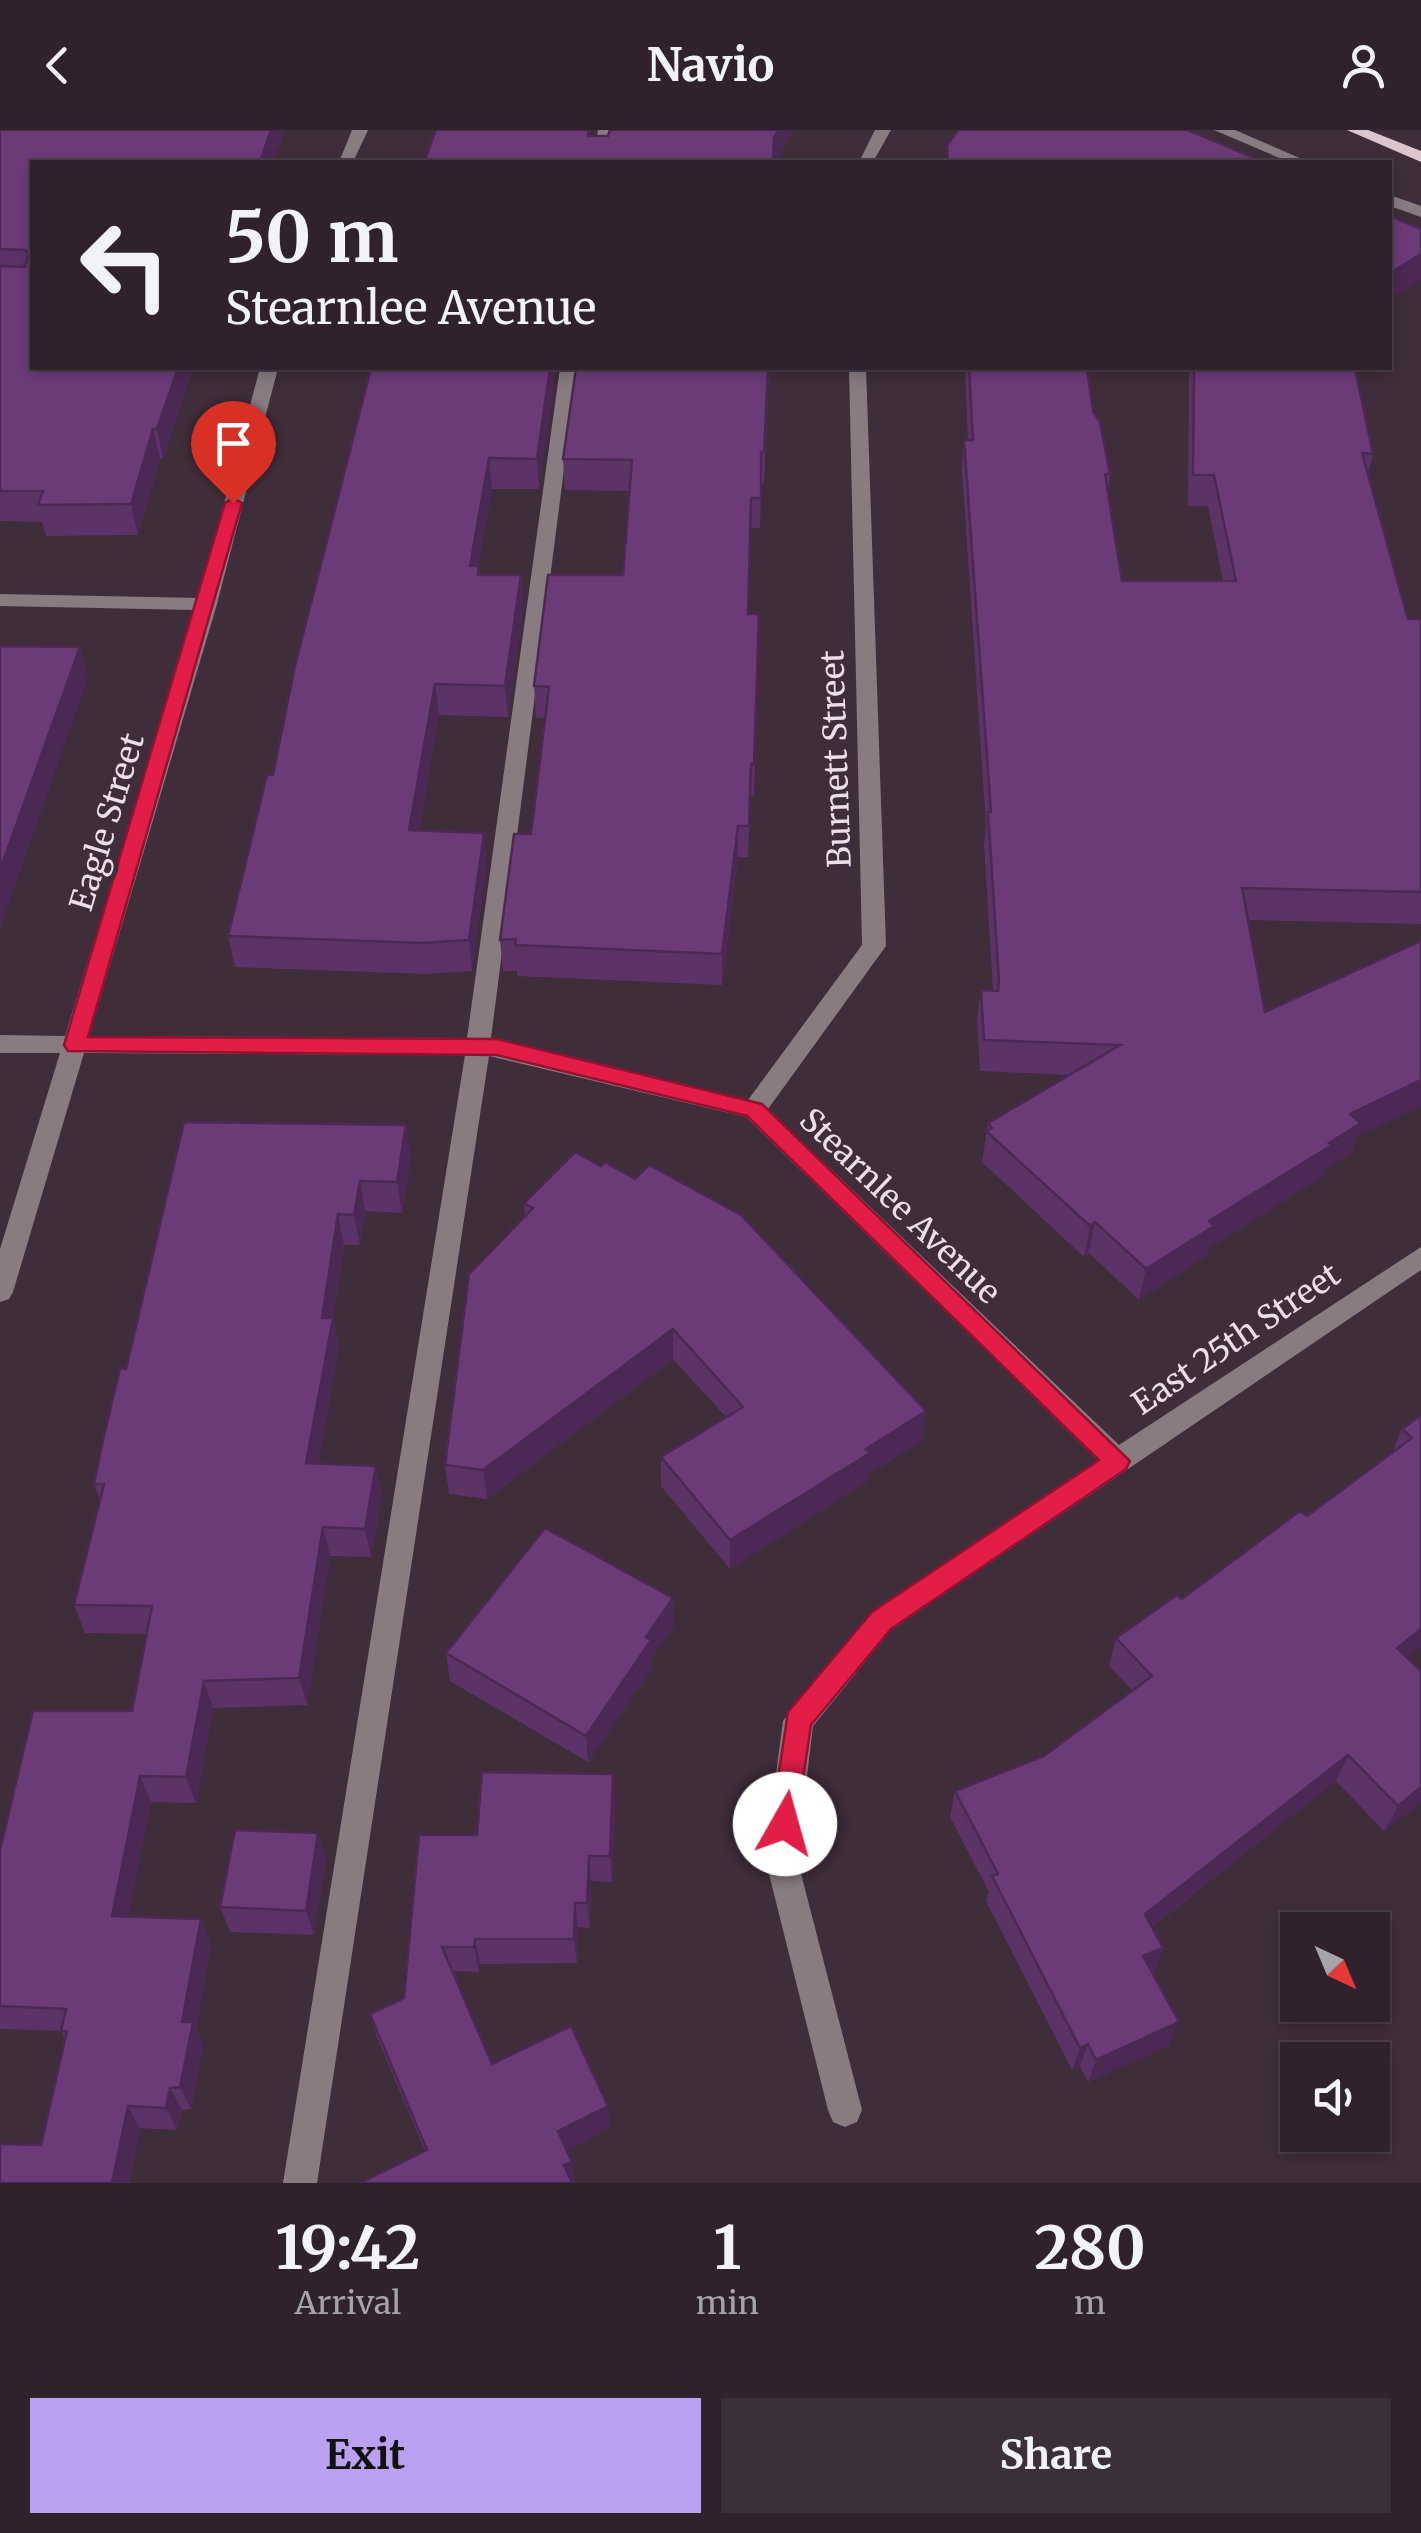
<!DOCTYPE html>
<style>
body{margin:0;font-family:Merriweather,serif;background:#3b2f38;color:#f1f3f6;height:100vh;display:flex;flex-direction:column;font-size:38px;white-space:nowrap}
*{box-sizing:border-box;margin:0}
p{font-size:32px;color:#a7a4a9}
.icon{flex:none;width:55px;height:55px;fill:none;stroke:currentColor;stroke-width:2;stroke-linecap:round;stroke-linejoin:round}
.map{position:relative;height:2053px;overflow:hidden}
.details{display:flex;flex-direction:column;background:#2f222c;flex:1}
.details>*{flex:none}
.hud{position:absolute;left:30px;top:30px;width:1362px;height:210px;border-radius:0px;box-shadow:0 5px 15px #0003,0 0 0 2px #4a3f48;background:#2f222c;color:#f1f3f6;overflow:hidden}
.needle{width:65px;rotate:136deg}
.controls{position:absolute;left:1280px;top:1782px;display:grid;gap:20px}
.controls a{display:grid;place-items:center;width:110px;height:110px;border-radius:0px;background:#2f222c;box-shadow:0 5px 15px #0003,0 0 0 2px #4a3f48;font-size:50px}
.pin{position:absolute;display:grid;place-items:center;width:85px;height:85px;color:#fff;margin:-102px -42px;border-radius:50% 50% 50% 0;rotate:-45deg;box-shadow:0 0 10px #0007}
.pin .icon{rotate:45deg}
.me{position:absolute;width:110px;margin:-55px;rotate:7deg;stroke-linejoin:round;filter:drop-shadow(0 0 8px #0008)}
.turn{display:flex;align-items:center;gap:35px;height:210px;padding:0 30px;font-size:45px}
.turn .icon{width:130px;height:130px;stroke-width:2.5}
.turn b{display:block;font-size:70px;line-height:85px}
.eta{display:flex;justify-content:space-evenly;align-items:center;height:170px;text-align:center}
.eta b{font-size:60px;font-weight:700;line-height:70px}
.action{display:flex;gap:20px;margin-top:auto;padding:20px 30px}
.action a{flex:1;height:115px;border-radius:0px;background:#bca0f2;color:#111;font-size:40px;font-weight:700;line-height:115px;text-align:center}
.action a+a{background:#3b2f38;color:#f1f3f6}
header{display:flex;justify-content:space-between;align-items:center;height:130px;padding:0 30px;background:#2f222c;font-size:45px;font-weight:700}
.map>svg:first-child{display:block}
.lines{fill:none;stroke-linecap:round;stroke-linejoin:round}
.minor{fill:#887c80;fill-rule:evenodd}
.major{fill:#ddc5cd;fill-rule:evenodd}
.wall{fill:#5c3367}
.shaded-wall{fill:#4b2954}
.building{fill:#6b3b78;stroke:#4b2954;stroke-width:2.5}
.route{fill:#e11d48;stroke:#92132f;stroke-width:2.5}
.labels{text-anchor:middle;stroke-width:10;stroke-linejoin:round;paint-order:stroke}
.street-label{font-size:32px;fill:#ecdfe8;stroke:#3f2d3a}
</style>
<header><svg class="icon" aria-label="back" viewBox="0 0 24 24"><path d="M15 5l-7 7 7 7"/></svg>Navio<svg class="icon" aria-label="person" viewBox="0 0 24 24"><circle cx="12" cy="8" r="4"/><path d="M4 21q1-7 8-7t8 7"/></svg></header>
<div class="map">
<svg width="1421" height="2053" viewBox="0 0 1421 2053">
<rect width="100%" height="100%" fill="#3f2d3a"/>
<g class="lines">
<!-- minor -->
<g class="minor">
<polygon points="352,0 368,0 353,32 339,32"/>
<polygon points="598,0 614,0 607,32 592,32"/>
<polygon points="875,0 891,0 873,32 859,32"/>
<polygon points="1214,0 1235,0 1309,32 1289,32"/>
<polygon points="1390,65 1421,76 1421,87 1390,76"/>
<polygon points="260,238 278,238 217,474 89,906 467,908 560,238 577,238 491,908 748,970 862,815 849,238 866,238 886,816 768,979 1119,1315 1421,1117 1421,1140 891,1500 813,1596 797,1728 862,1980 857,1992 845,1997 833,1992 828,1980 765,1728 783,1591 871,1482 1098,1330 746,987 489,926 317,2053 283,2053 465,925 84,923 13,1162 9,1169 0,1172 0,1119 60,923 0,923 0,905 65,906 195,480 0,476 0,464 199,468"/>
</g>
<!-- major -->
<polygon class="major" points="1347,0 1368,0 1421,21 1421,32"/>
</g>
<!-- wall -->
<g class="wall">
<polygon points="0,0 285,0 274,32 32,32 32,238 193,238 163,329 160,329 138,405 46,406 42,392 0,391"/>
<polygon points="371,238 556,238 539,359 492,359 478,436 480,445 521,445 523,476 508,587 439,585 419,701 487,734 472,841 426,844 235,837 228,806 273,645"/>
<polygon points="769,238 764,353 761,353 760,398 750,398 748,484 759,484 754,666 751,665 748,727 738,727 722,855 517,846 517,841 503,841 500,810 531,704 545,588 536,588 534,556 623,445 629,361 565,360 563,329"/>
<polygon points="955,238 1087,238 1093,281 1110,344 1108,359 1122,451 1223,451 1208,376 1188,376 1189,238 1355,238 1373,324 1368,344 1408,489 1421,492 1421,794 1248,790 1265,882 1421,811 1421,976 1356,1007 1351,1024 1324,1040 1323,1046 1209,1118 1206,1126 1139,1170 1089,1123 1084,1127 982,1032 988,993 1070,945 980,941 977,891 981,860 993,861 984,714 986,695 962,340 964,310 968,310 965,241 955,241"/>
<polygon points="406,995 411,1026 402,1083 365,1081 360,1115 344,1115 333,1188 339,1218 318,1334 382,1366 371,1427 330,1426 307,1575 213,1578 196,1673 151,1672 128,1787 201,1789 211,1814 196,1899 203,1915 191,1979 182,1980 177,2000 140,1998 129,2053 0,2053 41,2015 65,1909 61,1901 0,1899 0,1720 132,1581 147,1504 85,1503 74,1475 100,1371 94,1354 126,1239"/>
<polygon points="524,1073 926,1281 923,1310 868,1345 867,1352 730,1439 661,1356 661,1327 726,1287 673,1229 487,1369 449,1364 445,1335 525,1087"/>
<polygon points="1421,1285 1421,1516 1407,1527 1421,1673 1384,1701 1336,1651 1152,1797 1163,1818 1154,1842 1152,1843 1169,1916 1088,1952 1080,1936 1072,1940 986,1771 989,1762 950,1687 955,1661 1044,1626 1133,1561 1109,1536 1116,1508 1182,1469 1307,1386 1392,1323 1402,1299"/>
<polygon points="673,1468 674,1496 651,1528 652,1538 588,1632 450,1551 446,1523"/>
<polygon points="615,1670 612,1752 591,1751 590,1798 578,1797 577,1833 480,1834 479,1842 452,1841 492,1934 608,1976 610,1998 566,2020 425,2021 377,1907 370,1884 404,1868 477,1705"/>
<polygon points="318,1703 326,1729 314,1805 230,1802 220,1777"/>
</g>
<!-- shaded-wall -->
<g class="shaded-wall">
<polygon points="271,0 285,0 274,32 260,32"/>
<polygon points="779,0 795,0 776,32 773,32 774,8"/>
<polygon points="1421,124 1421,150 1390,169 1390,143"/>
<polygon points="178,238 193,238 163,329 157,299"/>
<polygon points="550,238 556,238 539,359 537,329"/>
<polygon points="153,299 160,329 138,405 131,374"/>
<polygon points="489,328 492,359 473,467 470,436"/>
<polygon points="521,445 523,476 508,587 505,556"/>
<polygon points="80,517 88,548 0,799 0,740"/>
<polygon points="435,554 439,585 413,732 409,700"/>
<polygon points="738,696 738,727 722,855 722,824"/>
<polygon points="484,703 487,734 472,841 469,810"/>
<polygon points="1421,950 1421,976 1356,1007 1351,1024 1324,1040 1323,1046 1209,1118 1206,1126 1139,1170 1146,1139 1350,984"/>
<polygon points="406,995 411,1026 402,1083 397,1052"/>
<polygon points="360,1051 365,1081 360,1115 354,1085"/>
<polygon points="338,1084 344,1115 330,1207 333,1188 339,1218 313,1362 306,1333 322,1188"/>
<polygon points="1095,1092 1089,1123 1084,1127 1090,1096"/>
<polygon points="673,1199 673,1229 487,1369 483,1340"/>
<polygon points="926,1281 923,1310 868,1345 867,1352 730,1439 730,1410 866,1319"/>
<polygon points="376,1336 382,1366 371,1427 365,1399"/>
<polygon points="323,1397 330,1426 307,1575 299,1548"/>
<polygon points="673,1468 674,1496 651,1528 652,1538 588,1632 586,1606 646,1507"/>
<polygon points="1421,1499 1421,1516 1385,1545 1397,1518"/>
<polygon points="204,1551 213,1578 196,1673 186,1647"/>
<polygon points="1348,1625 1336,1651 1136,1809 1145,1784"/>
<polygon points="613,1644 615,1670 612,1752 610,1726"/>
<polygon points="140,1646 151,1672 124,1811 112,1786"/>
<polygon points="1421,1657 1421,1673 1384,1701 1398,1676"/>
<polygon points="318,1703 326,1729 314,1805 306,1781"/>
<polygon points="589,1726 591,1751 590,1798 587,1773"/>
<polygon points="575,1773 578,1797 577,1833 574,1809"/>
<polygon points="201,1789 211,1814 196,1899 203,1915 191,1979 180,1957 182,1892"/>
<polygon points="475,1809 480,1834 479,1842 474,1817"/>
<polygon points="1163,1818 1154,1842 1134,1851 1143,1826"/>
<polygon points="1179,1892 1169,1916 1088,1952 1096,1930"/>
<polygon points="1088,1914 1080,1936 1072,1940 1080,1918"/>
<polygon points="170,1958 182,1980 177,2000 166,1978"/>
<polygon points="128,1976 140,1998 129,2053 112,2053"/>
<polygon points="608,1976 610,1998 561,2023 558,2001"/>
<polygon points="572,2032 575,2053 567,2053 564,2035"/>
</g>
<!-- building -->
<g class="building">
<polygon points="0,0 271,0 260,32 32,32 32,238 178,238 157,299 153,299 131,374 38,375 43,361 0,361 0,136 25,137 29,123 25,120 0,119"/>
<polygon points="436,0 589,0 588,6 608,6 610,0 779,0 774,8 773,32 424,32"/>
<polygon points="958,0 1188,0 1264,32 948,32 947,16"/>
<polygon points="1390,86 1421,99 1421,124 1390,143"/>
<polygon points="371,238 550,238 537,329 489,328 470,436 479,436 478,445 521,445 505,556 435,554 409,700 484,703 469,810 422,813 228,806 267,645 273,645 295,536"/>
<polygon points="576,238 768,238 764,323 761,322 761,368 751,368 748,484 759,484 754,634 751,634 749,696 738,696 722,824 515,815 516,809 500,810 514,704 531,704 549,557 534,556 548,445 623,445 632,330 563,329"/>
<polygon points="969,238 1087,238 1093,281 1100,292 1110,344 1105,344 1122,451 1236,451 1214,345 1193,345 1194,238 1355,238 1373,324 1362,323 1408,489 1420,489 1421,492 1421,762 1242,758 1265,882 1421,811 1421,950 1350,984 1361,993 1329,1013 1332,1015 1209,1091 1214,1096 1146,1139 1095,1092 1090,1096 986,1001 992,998 988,993 1120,915 984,910 981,860 998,861 999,852 988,682 991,682 964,310 973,310"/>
<polygon points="0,516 80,517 0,740"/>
<polygon points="184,992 406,995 397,1052 360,1051 354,1085 338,1084 322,1188 333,1188 306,1333 376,1336 365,1399 323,1397 299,1548 204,1551 186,1647 140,1646 112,1786 201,1789 182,1892 193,1892 180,1957 170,1958 166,1978 128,1976 112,2053 0,2053 0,2014 41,2015 67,1901 61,1901 66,1879 0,1876 0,1720 33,1581 132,1581 152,1476 74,1475 104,1354 94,1354 101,1319 120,1238 126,1239"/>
<polygon points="575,1022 601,1036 605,1032 635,1049 649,1035 741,1085 926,1281 866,1319 870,1323 730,1410 661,1327 743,1277 673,1199 483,1340 445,1335 469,1144 533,1078 524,1073"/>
<polygon points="1421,1285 1421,1499 1397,1518 1421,1541 1421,1657 1398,1676 1348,1625 1145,1784 1163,1818 1143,1826 1179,1892 1096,1930 1088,1914 1080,1918 992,1746 998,1744 955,1661 1044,1626 1152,1546 1116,1508 1177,1465 1182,1469 1300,1381 1307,1386 1412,1308 1402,1299"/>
<polygon points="545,1398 673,1468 646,1507 651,1510 586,1606 446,1523"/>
<polygon points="482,1642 613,1644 610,1726 589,1726 587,1773 575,1773 574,1809 475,1809 474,1817 442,1817 492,1934 571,1896 608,1976 558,2001 572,2032 564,2035 572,2053 363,2053 362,2052 427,2020 370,1884 404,1868 419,1705 477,1705"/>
<polygon points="235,1700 318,1703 306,1781 220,1777"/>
</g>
<!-- route -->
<polygon class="route" points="233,368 242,373 88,907 497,909 762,974 1130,1331 1126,1339 891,1499 811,1595 795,1703 785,1707 775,1703 771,1694 788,1582 872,1482 1099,1330 747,986 497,925 68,921 64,915 225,373"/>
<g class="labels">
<!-- street labels -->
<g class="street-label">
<text transform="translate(836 629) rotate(-92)" y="11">Burnett Street</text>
<text transform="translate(107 692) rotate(-73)" y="11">Eagle Street</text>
<text transform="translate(900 1076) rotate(44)" y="11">Stearnlee Avenue</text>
<text transform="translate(1236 1209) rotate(-34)" y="11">East 25th Street</text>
</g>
</g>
</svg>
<div class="controls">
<a><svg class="needle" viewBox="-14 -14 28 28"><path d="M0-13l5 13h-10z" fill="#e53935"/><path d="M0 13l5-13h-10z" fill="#a7a4a9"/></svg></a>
<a><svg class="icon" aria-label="sound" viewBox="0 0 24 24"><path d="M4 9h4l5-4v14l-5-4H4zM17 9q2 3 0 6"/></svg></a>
</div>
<div class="pin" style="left:233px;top:373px;background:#d93025"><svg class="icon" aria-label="arrive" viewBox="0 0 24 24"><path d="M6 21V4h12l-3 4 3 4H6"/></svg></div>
<svg class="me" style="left:785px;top:1694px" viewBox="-20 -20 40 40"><circle r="19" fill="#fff"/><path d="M0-13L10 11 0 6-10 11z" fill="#e11d48"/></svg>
<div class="hud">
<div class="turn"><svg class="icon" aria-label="left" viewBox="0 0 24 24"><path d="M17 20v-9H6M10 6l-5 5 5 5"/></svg><div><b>50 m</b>Stearnlee Avenue</div></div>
</div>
</div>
<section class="details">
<div class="eta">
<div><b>19:42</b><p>Arrival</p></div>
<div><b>1</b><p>min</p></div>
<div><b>280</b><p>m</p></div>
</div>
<div class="action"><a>Exit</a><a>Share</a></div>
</section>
